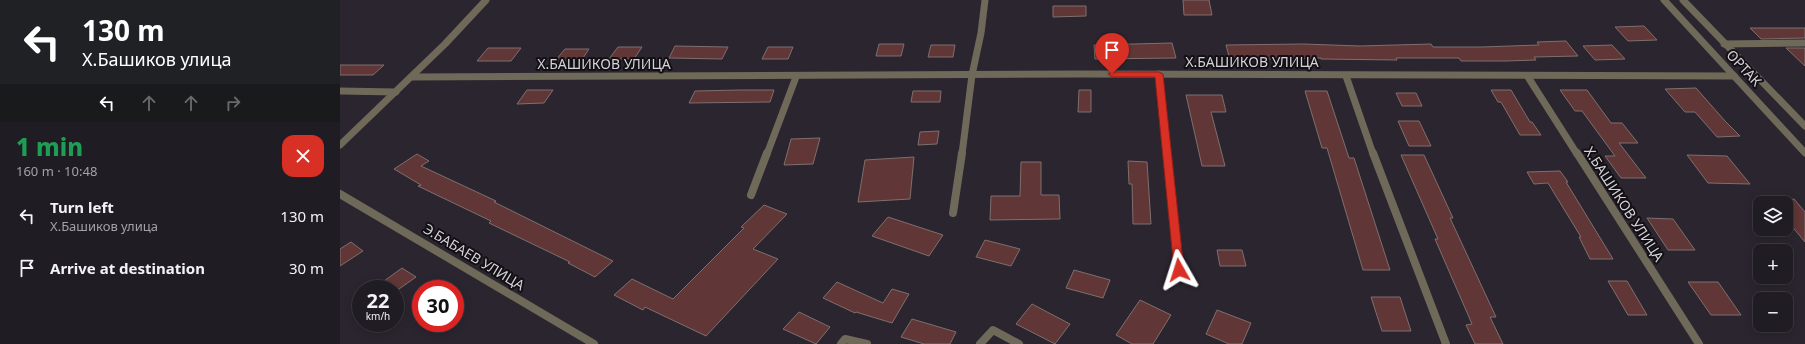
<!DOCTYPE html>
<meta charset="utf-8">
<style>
body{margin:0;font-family:"Noto Sans",sans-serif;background:#28252b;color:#f1f3f6;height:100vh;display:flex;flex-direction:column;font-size:15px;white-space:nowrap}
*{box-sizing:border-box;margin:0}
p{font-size:13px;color:#a2a1a6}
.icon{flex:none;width:22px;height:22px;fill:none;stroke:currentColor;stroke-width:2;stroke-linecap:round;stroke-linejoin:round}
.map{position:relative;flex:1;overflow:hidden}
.details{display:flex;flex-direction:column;background:#201c23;width:340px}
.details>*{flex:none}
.top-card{background:#202124;color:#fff;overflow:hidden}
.controls{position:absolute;left:1413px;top:196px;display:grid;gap:8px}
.controls a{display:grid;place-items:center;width:40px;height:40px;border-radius:8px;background:#201c23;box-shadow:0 2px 10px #0003,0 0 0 1px #3d3a41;font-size:20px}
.speed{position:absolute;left:12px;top:280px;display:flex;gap:8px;font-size:20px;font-weight:700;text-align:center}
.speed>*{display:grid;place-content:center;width:52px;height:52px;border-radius:50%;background:#201c23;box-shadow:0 2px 10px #0003,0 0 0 1px #3d3a41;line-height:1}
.speed small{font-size:10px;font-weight:400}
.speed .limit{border:6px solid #d22;background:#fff;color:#111}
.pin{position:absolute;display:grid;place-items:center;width:34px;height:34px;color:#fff;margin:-41px -17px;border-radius:50% 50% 50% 0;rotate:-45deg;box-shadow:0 0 4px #0007}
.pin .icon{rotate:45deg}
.me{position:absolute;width:44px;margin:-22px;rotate:354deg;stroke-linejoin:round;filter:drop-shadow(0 0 3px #0008)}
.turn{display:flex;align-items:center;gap:14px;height:84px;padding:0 16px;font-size:18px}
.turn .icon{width:52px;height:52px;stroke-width:2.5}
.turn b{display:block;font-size:28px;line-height:34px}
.lanes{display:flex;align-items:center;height:38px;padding:0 16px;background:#0003;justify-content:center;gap:20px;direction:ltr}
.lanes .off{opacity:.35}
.round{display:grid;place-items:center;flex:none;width:42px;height:42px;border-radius:12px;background:#28252b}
.headline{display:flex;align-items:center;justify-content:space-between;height:68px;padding:0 16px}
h1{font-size:24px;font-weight:800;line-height:30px;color:#1e9e55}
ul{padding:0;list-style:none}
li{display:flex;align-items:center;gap:12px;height:52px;padding:0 16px}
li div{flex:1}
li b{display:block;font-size:15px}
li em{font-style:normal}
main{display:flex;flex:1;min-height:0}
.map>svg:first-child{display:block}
.building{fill:#603736;stroke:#7e6f6e}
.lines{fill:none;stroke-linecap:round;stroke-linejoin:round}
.minor-far1{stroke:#6e6958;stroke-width:7}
.minor{stroke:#6e6958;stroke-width:8}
.tertiary{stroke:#6e6958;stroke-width:7}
.route{fill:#d93025;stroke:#8d1f18}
.labels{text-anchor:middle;stroke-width:4;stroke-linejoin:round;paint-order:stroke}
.street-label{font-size:14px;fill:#d5d2d8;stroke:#121014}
</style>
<main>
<section class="details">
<div class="top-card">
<div class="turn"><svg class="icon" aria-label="left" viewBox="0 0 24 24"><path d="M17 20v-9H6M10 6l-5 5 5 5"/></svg><div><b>130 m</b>Х.Башиков улица</div></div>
<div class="lanes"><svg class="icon" aria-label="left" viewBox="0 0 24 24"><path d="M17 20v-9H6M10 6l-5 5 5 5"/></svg><svg class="icon off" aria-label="ahead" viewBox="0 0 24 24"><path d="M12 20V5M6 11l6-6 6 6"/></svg><svg class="icon off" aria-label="ahead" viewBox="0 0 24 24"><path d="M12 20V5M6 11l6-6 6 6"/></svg><svg class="icon off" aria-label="right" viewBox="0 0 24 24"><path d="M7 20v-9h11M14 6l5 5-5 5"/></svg></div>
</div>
<div class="headline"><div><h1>1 min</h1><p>160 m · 10:48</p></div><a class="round" style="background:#d93025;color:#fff"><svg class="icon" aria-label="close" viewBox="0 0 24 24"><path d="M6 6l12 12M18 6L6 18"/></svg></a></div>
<ul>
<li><svg class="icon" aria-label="left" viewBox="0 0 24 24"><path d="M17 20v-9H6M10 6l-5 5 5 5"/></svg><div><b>Turn left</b><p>Х.Башиков улица</p></div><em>130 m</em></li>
<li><svg class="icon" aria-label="arrive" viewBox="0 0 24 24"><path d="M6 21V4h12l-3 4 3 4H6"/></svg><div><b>Arrive at destination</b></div><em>30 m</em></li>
</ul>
</section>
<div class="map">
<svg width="1465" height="344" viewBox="0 0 1465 344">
<rect width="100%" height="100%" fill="#2b252f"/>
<!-- building -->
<g class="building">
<polygon points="843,0 869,0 872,15 844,15"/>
<polygon points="713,6 746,6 746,16 713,17"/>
<polygon points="1304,26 1317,40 1288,41 1275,27"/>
<polygon points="1410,28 1465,28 1465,38 1421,39"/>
<polygon points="1226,41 1238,56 1194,57 1196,60 1166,61 1121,61 1119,58 1056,58 1057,60 981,59 981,58 890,60 886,45 963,44 1020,46 1091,44 1093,47 1142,47 1199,45 1197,42"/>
<polygon points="832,43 836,58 755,59 754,45"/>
<polygon points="539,44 564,44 561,56 536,56"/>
<polygon points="591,45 615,45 613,57 588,57"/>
<polygon points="1272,45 1285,59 1255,60 1243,46"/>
<polygon points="335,46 388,47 382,59 329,58"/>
<polygon points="278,47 302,47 294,59 269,59"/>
<polygon points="428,47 453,47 448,59 422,59"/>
<polygon points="148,48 181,48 171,61 137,61"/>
<polygon points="1446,48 1465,48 1465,66"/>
<polygon points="225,49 249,49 241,61 215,61"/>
<polygon points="0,65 44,65 33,75 0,75"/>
<polygon points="1356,88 1385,121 1400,136 1377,137 1355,112 1345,112 1325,89"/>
<polygon points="187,90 213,90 204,103 177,104"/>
<polygon points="400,90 434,90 430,102 349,103 355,91"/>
<polygon points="739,90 751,90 751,112 738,112"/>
<polygon points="1151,90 1171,90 1190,122 1192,122 1201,135 1180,135 1161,102 1158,102"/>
<polygon points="1220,90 1247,90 1271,123 1282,123 1298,143 1279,143 1306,178 1281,178 1265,156 1275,156 1242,111 1235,111"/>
<polygon points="573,91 601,91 600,102 571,102"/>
<polygon points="965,91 987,91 1009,158 1014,158 1050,270 1023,270 987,148 982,148"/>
<polygon points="1056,93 1076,93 1082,106 1062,106"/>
<polygon points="846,95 882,95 886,112 871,112 885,166 862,166"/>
<polygon points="1058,121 1079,121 1091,146 1069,146"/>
<polygon points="599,131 597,144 578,145 580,132"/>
<polygon points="480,138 473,164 444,165 451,139"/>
<polygon points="77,154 89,161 81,166 156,201 154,202 273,261 255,277 228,263 230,262 149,223 151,221 78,186 81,185 54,169"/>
<polygon points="1061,155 1084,155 1113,218 1110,218 1156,317 1150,317 1163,344 1135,344 1126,325 1132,324 1095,239 1098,239"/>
<polygon points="1347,155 1387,156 1410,184 1368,183"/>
<polygon points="574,157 570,199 518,202 525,160"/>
<polygon points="788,161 807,162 811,224 793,224 792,184 789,184"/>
<polygon points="681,162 701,162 701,195 719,195 720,219 650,220 651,196 680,196"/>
<polygon points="1220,171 1228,182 1226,182 1273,259 1250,259 1239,237 1241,237 1208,183 1194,184 1187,172"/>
<polygon points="1454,199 1465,212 1465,242 1450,224 1446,224 1446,200"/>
<polygon points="424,205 447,214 413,249 438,259 366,336 305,307 303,310 274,295 292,279 333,299 404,228 401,227"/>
<polygon points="548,217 603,235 589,256 532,236"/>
<polygon points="1307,218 1333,219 1355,250 1328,250"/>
<polygon points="645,240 680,249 671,266 636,257"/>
<polygon points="11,242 23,251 0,266 0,249"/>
<polygon points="877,250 902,250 906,266 880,266"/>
<polygon points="62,268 76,277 59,289 33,289"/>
<polygon points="734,270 770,280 763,298 726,288"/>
<polygon points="1268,281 1287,281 1307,315 1288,315"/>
<polygon points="497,282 543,303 552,289 569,294 552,323 516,312 515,313 483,298"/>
<polygon points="1348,282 1378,282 1401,315 1371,315"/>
<polygon points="1031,297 1060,297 1071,331 1042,331"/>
<polygon points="800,300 831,315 813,344 792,344 776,335"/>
<polygon points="692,304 730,324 715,344 676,324"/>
<polygon points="877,310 911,323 902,344 889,344 866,334"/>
<polygon points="459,312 490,327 476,344 443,329"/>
<polygon points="572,319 616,332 610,344 584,344 561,337"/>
</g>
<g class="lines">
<!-- minor-far1 -->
<g class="minor-far1">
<polyline points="1384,44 1465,43"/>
<polyline points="819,74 827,154"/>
<polyline points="1006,76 1033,154"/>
<polyline points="72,77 741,74 1394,76"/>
<polyline points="1188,77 1237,154"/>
<polyline points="0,91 56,92"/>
<polyline points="0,145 105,44 146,0"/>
<polyline points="427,154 456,77"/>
<polyline points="622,154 632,75 641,33 645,0"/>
</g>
<!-- minor -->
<g class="minor">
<polyline points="827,153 839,270"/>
<polyline points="1033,153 1106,344"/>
<polyline points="1237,153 1359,344"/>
<polyline points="0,194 254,344"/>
<polyline points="411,195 427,153"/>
<polyline points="613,213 622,153"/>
<polyline points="501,344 505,339 527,344"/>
<polyline points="640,344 653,330 679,344"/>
</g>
<!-- tertiary -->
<g class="tertiary">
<polyline points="1324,0 1465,153"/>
<polyline points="1343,0 1465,126"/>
</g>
</g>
<!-- route -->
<polygon class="route" points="819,72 823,74 844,270 839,275 834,270 815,77 772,77 768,74 772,72"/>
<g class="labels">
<!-- street labels -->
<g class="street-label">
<text x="912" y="67">Х.БАШИКОВ УЛИЦА</text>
<text x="264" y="69">Х.БАШИКОВ УЛИЦА</text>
<text transform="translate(1404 68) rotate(47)" y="5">ОРТАК</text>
<text transform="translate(1284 204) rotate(57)" y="5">Х.БАШИКОВ УЛИЦА</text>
<text transform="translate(134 257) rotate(31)" y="5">Э.БАБАЕВ УЛИЦА</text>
</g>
</g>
</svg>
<div class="controls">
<a><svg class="icon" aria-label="layers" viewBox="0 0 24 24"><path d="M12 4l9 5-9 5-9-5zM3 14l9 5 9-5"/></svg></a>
<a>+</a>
<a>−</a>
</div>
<div class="speed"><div>22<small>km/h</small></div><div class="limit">30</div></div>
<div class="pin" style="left:772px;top:74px;background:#d93025"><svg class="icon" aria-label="arrive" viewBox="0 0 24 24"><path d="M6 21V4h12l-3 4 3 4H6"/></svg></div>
<svg class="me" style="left:839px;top:270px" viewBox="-20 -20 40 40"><path d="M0-17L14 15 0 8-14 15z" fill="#d93025" stroke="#fff" stroke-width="4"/></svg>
</div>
</main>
